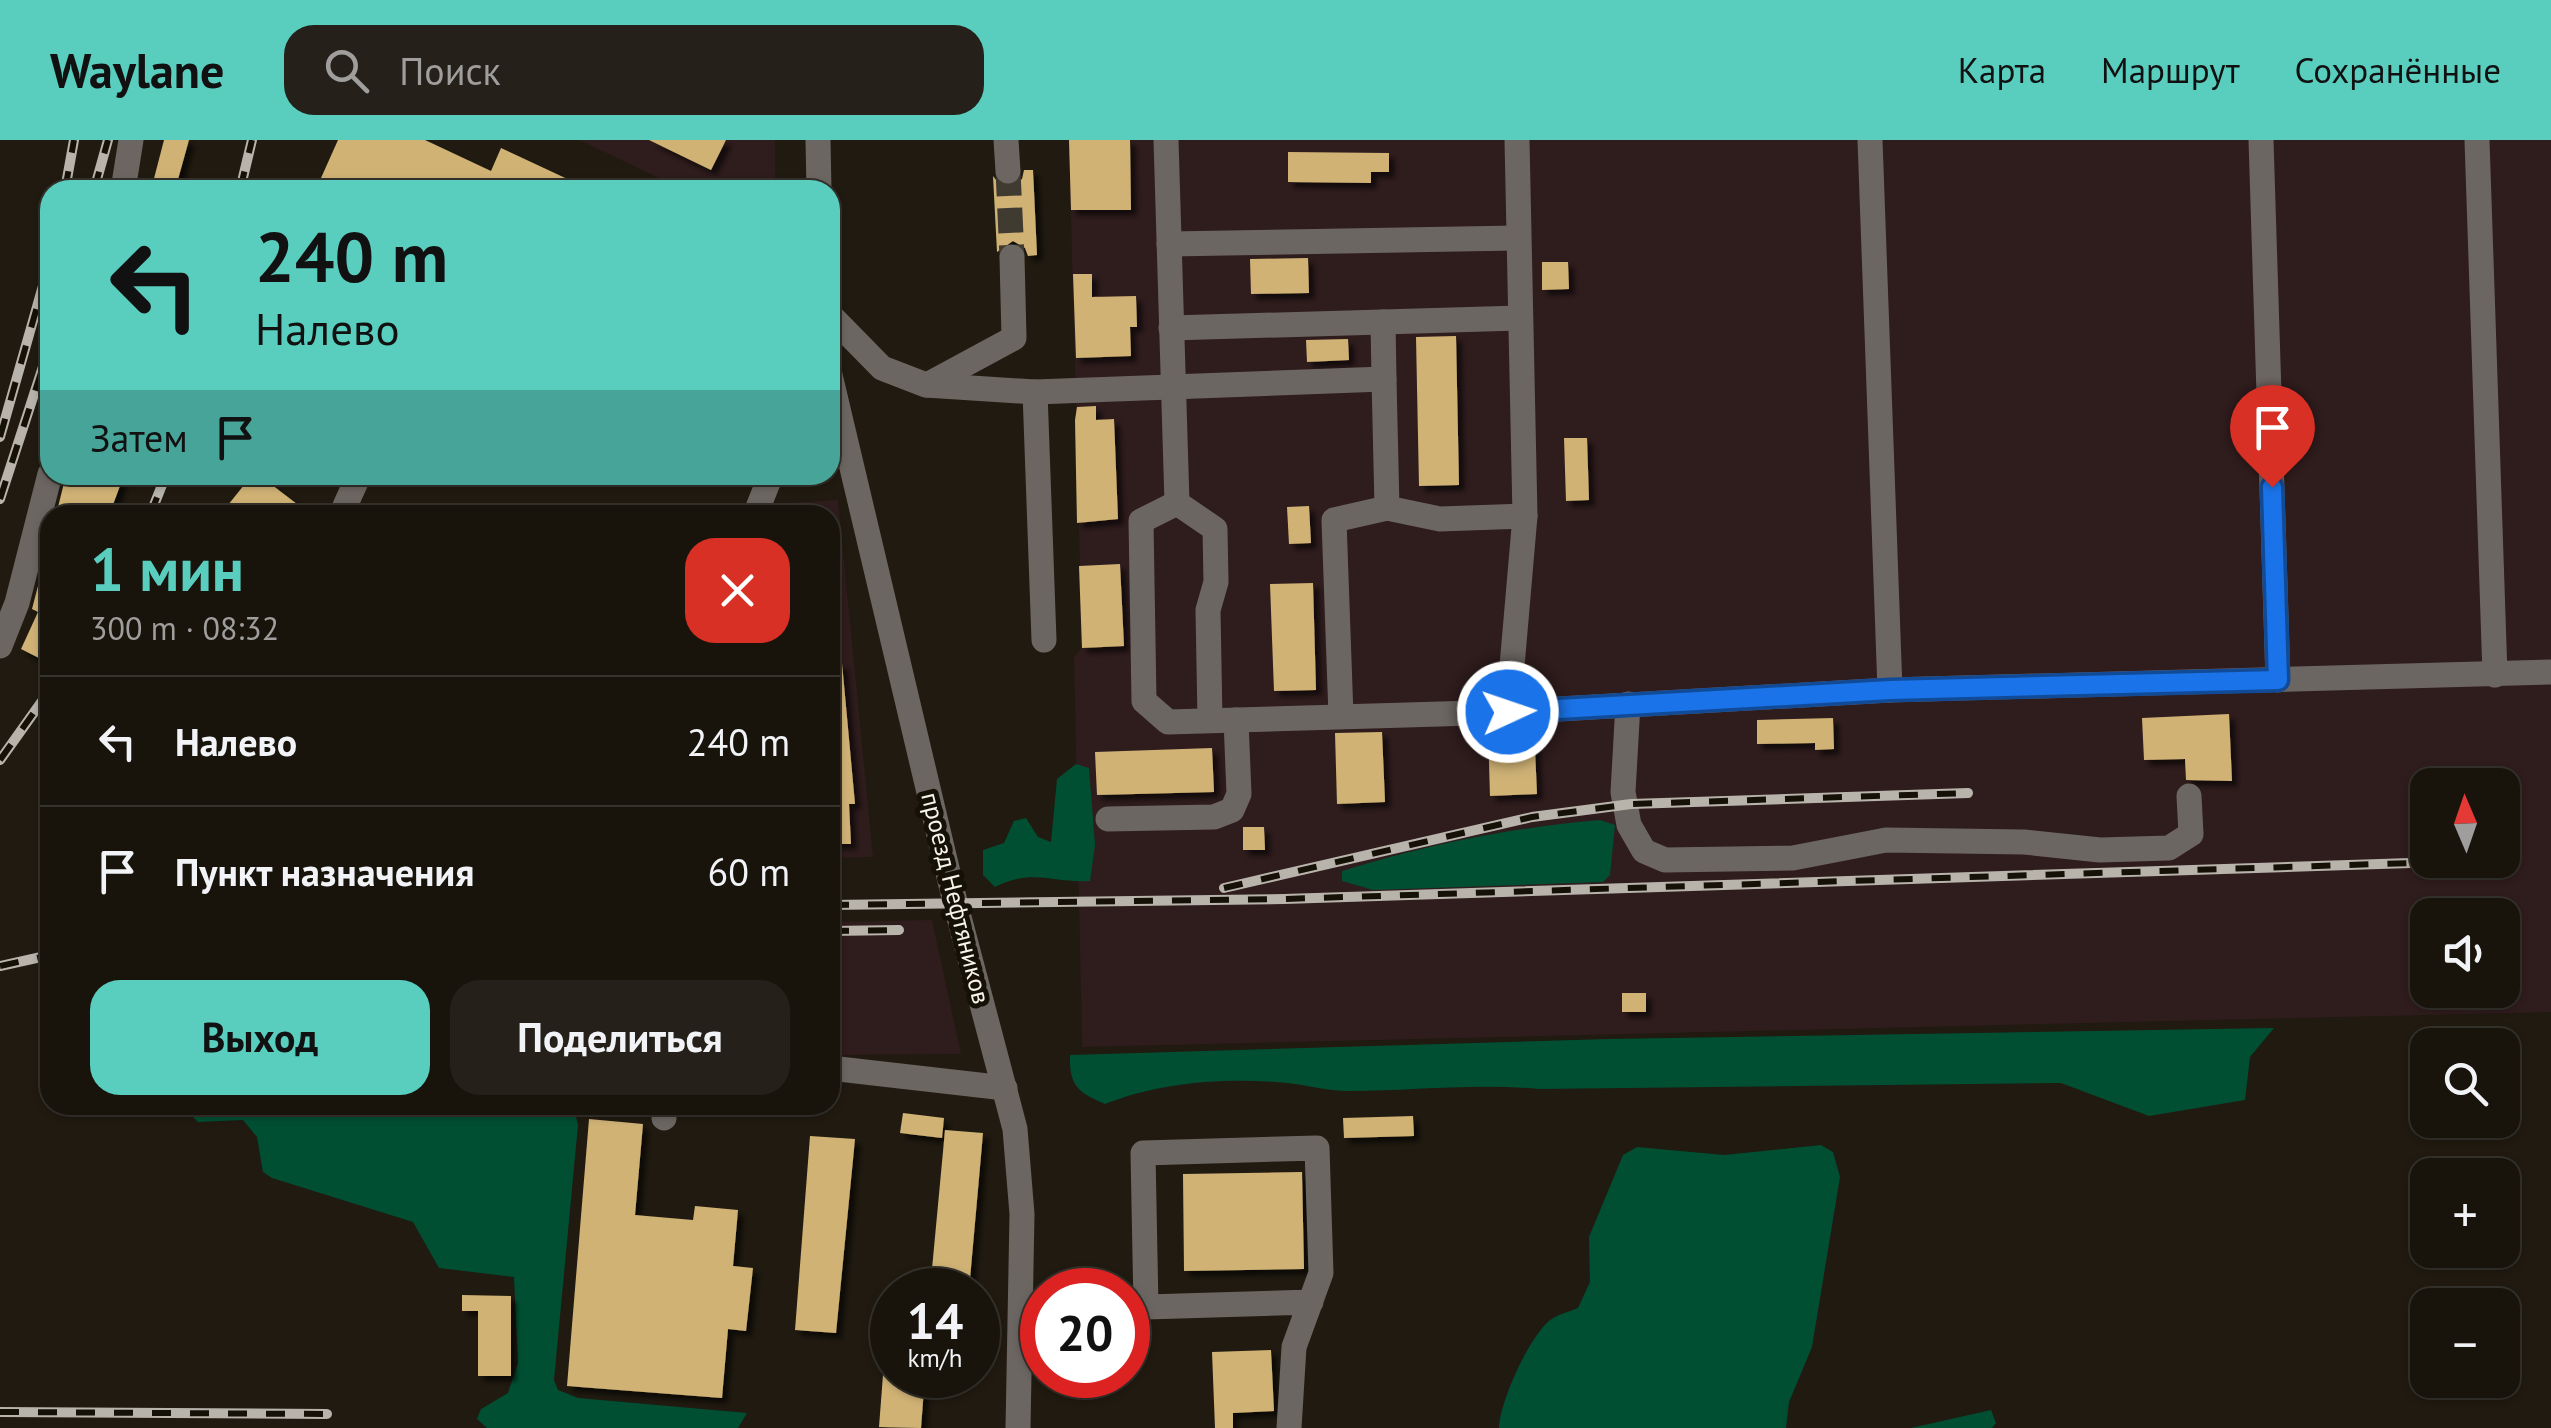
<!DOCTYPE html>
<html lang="ru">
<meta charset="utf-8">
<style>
body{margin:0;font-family:"PT Sans",sans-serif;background:#25211a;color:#f1f3f6;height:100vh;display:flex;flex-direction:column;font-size:38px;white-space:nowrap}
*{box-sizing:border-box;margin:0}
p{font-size:32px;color:#9f9e9d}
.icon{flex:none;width:55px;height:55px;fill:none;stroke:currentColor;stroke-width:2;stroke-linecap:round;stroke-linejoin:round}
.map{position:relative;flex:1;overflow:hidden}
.drawer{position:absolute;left:40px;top:365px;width:800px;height:610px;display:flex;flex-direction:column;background:#18140c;border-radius:30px;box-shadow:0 2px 8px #0004,0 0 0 2px #36332d}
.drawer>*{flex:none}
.banner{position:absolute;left:40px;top:40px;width:800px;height:305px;border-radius:30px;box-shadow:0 2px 8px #0004,0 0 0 2px #36332d;background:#59cebf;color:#111;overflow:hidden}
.needle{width:65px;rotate:358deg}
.fabs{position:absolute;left:2410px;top:628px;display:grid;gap:20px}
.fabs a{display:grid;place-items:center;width:110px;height:110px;border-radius:20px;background:#18140c;box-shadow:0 2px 8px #0004,0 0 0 2px #36332d;font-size:50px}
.speed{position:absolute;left:870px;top:1128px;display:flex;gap:20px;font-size:50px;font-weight:700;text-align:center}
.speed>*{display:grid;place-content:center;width:130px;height:130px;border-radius:50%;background:#18140c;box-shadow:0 2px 8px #0004,0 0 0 2px #36332d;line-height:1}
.speed small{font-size:25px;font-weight:400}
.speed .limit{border:15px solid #d22;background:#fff;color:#111}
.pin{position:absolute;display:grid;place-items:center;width:85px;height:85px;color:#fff;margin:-102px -42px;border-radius:50% 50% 50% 0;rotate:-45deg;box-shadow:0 0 10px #0007}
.pin .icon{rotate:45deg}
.me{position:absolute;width:110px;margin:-55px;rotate:87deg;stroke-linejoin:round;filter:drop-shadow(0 0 8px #0008)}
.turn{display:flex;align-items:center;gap:35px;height:210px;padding:0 50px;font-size:45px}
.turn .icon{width:130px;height:130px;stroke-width:2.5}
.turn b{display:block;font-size:70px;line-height:85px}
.then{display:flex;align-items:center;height:95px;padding:0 50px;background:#0003;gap:20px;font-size:38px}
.round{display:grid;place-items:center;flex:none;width:105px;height:105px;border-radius:30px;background:#25211a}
.overview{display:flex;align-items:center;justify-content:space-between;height:170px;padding:0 50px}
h1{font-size:60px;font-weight:700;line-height:75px;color:#59cebf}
.primary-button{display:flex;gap:20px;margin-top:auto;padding:20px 50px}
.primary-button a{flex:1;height:115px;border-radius:30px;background:#59cebf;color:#111;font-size:40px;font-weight:700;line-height:115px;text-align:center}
.primary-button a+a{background:#25211a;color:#f1f3f6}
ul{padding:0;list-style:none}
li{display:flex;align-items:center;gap:30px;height:130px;padding:0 50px;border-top:2px solid #36332d}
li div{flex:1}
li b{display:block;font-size:38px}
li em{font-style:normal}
header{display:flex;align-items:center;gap:60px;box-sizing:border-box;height:140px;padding:0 50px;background:#59cebf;color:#111}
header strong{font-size:48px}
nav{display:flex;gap:55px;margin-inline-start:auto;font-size:35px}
.search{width:700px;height:90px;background:#25211a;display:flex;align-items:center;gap:25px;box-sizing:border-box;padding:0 35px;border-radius:30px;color:#9f9e9d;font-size:38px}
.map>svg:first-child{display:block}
.industrial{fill:#2f1c1d;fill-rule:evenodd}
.green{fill:#004f33}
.building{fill:#d0b275;filter:url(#shadow)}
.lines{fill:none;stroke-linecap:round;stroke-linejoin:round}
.minor-tunnel{stroke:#403b31;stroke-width:25;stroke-dasharray:25 12;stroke-linecap:butt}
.minor{stroke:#6c6662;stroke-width:25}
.rail-casing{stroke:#b8b4ac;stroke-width:10}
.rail{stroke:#161107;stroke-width:6;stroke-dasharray:19;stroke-linecap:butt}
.route-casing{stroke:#114b97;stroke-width:25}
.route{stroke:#1a73e8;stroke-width:18}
.labels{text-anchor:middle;stroke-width:10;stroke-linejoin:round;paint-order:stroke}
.street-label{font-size:25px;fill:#f7f4ec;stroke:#161107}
</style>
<header>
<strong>Waylane</strong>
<div class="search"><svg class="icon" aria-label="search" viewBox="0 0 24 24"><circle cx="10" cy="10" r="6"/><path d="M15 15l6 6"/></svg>Поиск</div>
<nav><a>Карта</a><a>Маршрут</a><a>Сохранённые</a></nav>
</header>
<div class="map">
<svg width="2551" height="1288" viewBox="0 0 2551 1288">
<defs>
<filter id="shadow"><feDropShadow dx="5.5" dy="5.5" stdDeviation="2.5" flood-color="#0009"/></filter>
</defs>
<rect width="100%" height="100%" fill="#201a10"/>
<!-- industrial -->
<g class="industrial">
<polygon points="579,0 775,0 775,50 684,50"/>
<path d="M1069,0H2551V872L1082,907L1074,517L1082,508ZM2428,645H2502V720H2428ZM2428,775H2502V850H2428Z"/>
<polygon points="838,360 873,717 830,718 830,375 766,375 770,364"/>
<polygon points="932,780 961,914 830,915 830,782"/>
</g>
<!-- green -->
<g class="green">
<path d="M1076,624L1089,628L1095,705L1090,741C1049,743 1034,728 995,747L983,735V710L1004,703L1014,681L1026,678L1038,697L1051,702L1057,639Z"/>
<path d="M1600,680L1615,685L1610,735L1603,742L1373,750L1342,741V731C1425,705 1514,687 1600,680Z"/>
<path d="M2274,888L2250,917L2245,960L2149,976L2061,943L1539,949C1475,943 1412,951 1348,951C1327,951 1307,945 1287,943C1229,937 1159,942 1105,964C1078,952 1069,946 1070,915L1609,899Z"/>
<polygon points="181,965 573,965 578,985 554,1240 558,1250 578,1258 747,1273 738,1288 487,1288 477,1279 481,1269 508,1253 518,1223 514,1137 439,1128 413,1082 272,1038 263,1032 257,997 243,980 198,982"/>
<path d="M1821,1005L1833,1012L1840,1037L1812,1207L1789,1262L1786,1288H1499C1500,1262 1528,1199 1549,1181C1556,1175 1568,1172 1578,1168L1590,1142L1589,1097L1623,1015L1637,1007L1724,1015Z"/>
<polygon points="1991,1270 1996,1283 1992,1288 1911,1288"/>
</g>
<!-- building -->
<g class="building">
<polygon points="164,0 189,0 175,50 151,50"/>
<polygon points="338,0 425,0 491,31 501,8 591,50 347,50 321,38"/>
<polygon points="649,0 726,0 711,30"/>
<polygon points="1069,0 1130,0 1131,70 1071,70"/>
<polygon points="1288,12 1389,13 1389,32 1371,32 1371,43 1288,42"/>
<polygon points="1024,30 1033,30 1037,115 1028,116 1025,108 1013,101 997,112 993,36 1000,45 1010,47 1022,39"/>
<polygon points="1308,118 1309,153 1251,154 1250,119"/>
<polygon points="1542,122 1568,122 1569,149 1542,150"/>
<polygon points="1073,134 1092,134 1092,157 1136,156 1137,187 1130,187 1131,216 1076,218"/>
<polygon points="1456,196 1459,345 1419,346 1416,197"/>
<polygon points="1348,199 1349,220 1307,222 1306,200"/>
<polygon points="1096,266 1096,280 1114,279 1118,379 1077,383 1075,280 1077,267"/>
<polygon points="1564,298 1587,298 1589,360 1566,361"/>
<polygon points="66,335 124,335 111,370 102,367 99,375 56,375"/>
<polygon points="252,335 259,335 297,364 289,375 220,375"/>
<polygon points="1309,366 1311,403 1289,404 1287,367"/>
<polygon points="50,400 50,501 41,519 21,509 38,472 32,469"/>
<polygon points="1120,424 1124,506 1082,508 1079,426"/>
<polygon points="1313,443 1316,550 1274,551 1270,444"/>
<polygon points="842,523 855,664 849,664 851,704 830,704 830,524"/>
<polygon points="2229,574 2232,641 2186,640 2185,619 2144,620 2142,578"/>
<polygon points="1833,578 1834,609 1815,610 1815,603 1757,604 1757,580"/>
<polygon points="1534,587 1537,654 1490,656 1488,589"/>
<polygon points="1382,592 1385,662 1337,664 1335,593"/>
<polygon points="1212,608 1214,652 1097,655 1095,612"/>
<polygon points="1243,687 1264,687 1265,710 1243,710"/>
<rect x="1622" y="853" width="24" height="19"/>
<polygon points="903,973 944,978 942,998 900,993"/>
<polygon points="1413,976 1414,996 1344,998 1343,978"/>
<polygon points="589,979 643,984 635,1075 693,1080 695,1066 738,1070 733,1126 753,1128 746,1191 728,1189 722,1258 567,1246"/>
<polygon points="945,990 983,993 969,1150 930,1150"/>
<polygon points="810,996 855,999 836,1193 795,1190"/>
<polygon points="1302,1032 1304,1129 1184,1131 1183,1034"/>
<polygon points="462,1155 511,1156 511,1236 478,1236 478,1171 462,1171"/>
<polygon points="1271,1210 1274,1271 1233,1273 1233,1288 1215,1288 1212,1212"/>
<polygon points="883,1235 925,1235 921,1288 879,1287"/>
</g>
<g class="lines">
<!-- minor-tunnel -->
<polyline class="minor-tunnel" points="1008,31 1012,117"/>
<!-- minor -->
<g class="minor">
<polyline points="818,0 819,50"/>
<polyline points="1006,0 1008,31"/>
<polyline points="1166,0 1177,363 1141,381 1144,561 1168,582 1508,572 1890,550 2551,532"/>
<polyline points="1870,0 1890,550"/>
<polyline points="2261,0 2278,540"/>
<polyline points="2477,0 2495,535"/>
<polyline points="123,50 131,0"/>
<polyline points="1169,104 1517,98"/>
<polyline points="830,175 882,228 926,245 1035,252 1384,239 1387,368 1440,379 1525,376 1517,0"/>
<polyline points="1383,182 1384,239"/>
<polyline points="1171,188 1520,178"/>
<polyline points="830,235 955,762 1015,989 1022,1074 1018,1288"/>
<polyline points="927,245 1014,198 1012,117"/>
<polyline points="1035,252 1044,500"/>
<polyline points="1177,363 1215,389 1216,442 1208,470 1210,580"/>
<polyline points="341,375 359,335"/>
<polyline points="755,375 771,335"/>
<polyline points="0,506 17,463 50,334"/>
<polyline points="1628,564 1623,652 1629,685 1644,711 1665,720 1793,718 1886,700 2024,702 2100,710 2169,708 2191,694 2189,656"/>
<polyline points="1508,572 1525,376"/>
<polyline points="1341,576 1334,380 1387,368"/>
<polyline points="1108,679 1214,677 1232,670 1239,654 1236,580"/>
<polyline points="830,928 1005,948"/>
<polyline points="664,965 664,978"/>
<polyline points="1289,1288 1294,1207 1321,1133 1317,1008 1143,1013 1146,1167 1311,1162"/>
</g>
<!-- rail casing -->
<g class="rail-casing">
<g id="rail">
<polyline points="65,50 74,0"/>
<polyline points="94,50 108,0"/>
<polyline points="240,50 252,0"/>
<polyline points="0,297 50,121"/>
<polyline points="0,359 50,205"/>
<polyline points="150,375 166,335"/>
<polyline points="0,620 50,550"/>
<polyline points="1224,748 1532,677 1631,664 1968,653"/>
<polyline points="830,765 1284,759 2411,723"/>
<polyline points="830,791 899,790"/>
<polyline points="0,826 50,815"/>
<polyline points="0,1272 327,1274"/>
</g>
</g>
<!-- rail -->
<use href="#rail" class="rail"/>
</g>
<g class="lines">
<!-- route casing -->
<g class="route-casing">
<polyline id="route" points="1508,572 1890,550 2278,540 2272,347"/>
</g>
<!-- route -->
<use href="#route" class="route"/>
</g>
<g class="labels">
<!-- street labels -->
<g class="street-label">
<text transform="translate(956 758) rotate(76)" y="9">проезд Нефтяников</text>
</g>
</g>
</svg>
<div class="fabs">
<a><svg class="needle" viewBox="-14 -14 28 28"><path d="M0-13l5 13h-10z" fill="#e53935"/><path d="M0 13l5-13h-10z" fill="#9f9e9d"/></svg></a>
<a><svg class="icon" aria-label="sound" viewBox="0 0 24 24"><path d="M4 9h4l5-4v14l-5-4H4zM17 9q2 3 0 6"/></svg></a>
<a><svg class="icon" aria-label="search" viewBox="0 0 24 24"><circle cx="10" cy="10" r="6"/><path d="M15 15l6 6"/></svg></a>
<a>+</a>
<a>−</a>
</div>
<div class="speed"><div>14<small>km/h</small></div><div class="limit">20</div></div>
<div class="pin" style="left:2272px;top:347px;background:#d93025"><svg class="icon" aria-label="arrive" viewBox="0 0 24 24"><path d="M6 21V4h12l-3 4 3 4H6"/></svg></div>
<svg class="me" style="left:1508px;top:572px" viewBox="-20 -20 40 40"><circle r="17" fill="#1a73e8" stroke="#fff" stroke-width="3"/><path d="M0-11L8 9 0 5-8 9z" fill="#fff"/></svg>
<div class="banner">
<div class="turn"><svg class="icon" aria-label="left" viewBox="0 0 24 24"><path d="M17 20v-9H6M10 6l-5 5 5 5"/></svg><div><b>240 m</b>Налево</div></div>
<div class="then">Затем<svg class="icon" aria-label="arrive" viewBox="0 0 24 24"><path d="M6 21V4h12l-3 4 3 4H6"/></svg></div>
</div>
<section class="drawer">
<div class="overview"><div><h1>1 мин</h1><p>300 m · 08:32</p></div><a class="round" style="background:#d93025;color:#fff"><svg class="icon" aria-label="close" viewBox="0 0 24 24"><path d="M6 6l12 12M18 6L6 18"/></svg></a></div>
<ul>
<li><svg class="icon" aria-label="left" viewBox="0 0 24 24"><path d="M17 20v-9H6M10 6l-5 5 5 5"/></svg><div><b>Налево</b></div><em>240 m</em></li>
<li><svg class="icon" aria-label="arrive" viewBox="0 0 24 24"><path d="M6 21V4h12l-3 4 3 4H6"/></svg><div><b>Пункт назначения</b></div><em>60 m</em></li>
</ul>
<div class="primary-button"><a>Выход</a><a>Поделиться</a></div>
</section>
</div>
